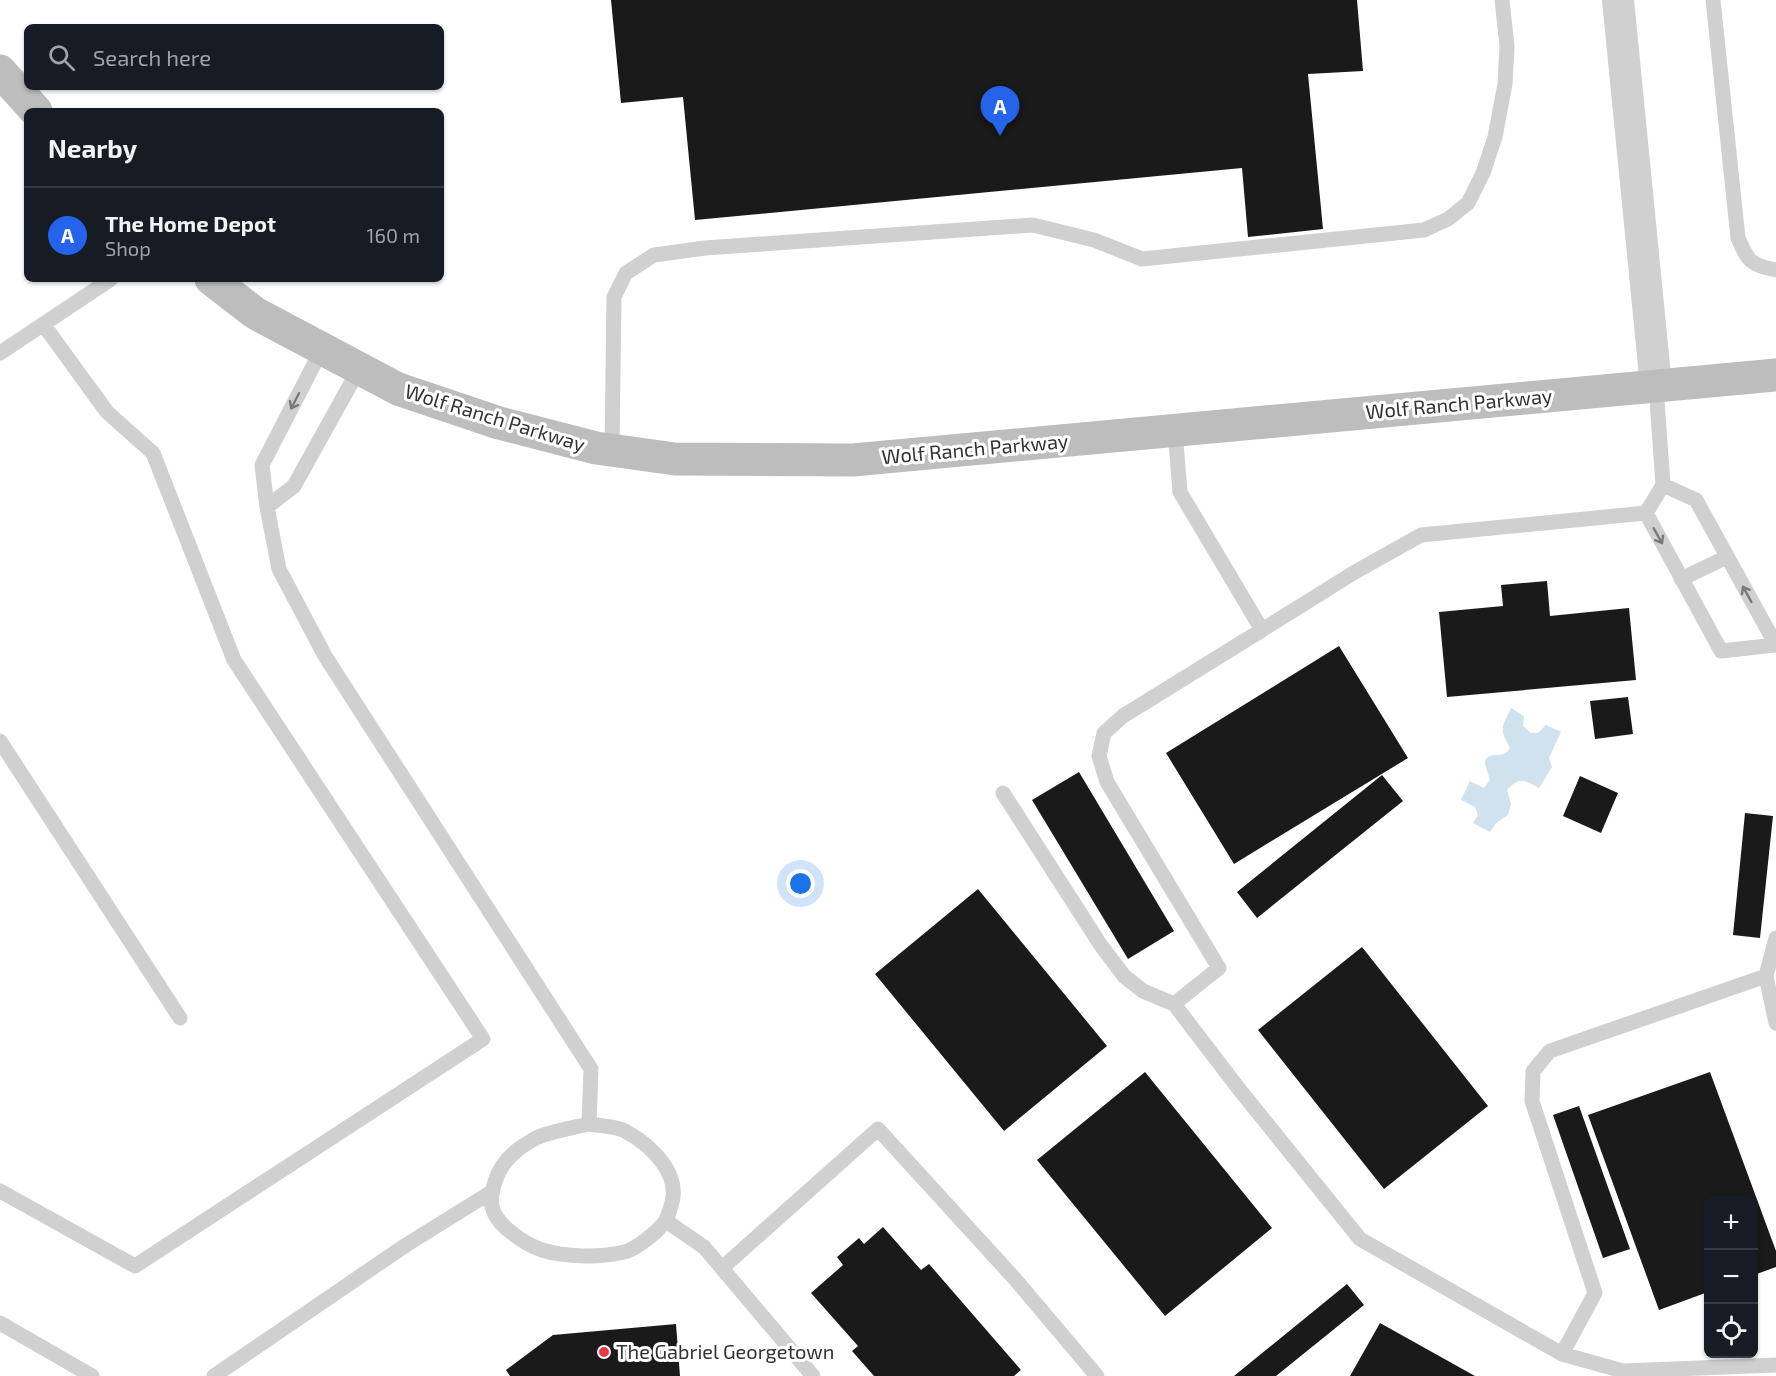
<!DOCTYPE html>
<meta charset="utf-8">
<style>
body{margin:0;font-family:"Exo 2",sans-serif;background:#20242c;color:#f1f3f6}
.controls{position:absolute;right:18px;bottom:18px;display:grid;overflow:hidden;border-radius:9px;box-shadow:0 2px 4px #0004}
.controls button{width:54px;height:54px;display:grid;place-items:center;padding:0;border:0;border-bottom:2px solid #363941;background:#171b24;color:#f1f3f6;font:30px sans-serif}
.you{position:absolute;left:801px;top:884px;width:21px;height:21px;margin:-15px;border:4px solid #fff;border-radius:50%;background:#1a73e8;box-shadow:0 0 0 9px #1a73e833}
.badge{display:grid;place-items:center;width:39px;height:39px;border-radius:50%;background:#2563eb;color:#fff;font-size:20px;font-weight:700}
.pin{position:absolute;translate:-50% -50px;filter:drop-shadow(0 2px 3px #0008)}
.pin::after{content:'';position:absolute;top:32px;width:21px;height:18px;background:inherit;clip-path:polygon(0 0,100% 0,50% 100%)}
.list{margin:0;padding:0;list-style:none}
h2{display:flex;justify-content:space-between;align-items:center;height:78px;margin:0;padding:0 24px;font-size:26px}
h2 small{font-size:20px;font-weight:400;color:#9ea1a6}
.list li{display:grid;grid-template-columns:39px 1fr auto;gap:18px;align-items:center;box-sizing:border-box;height:96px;padding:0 24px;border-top:2px solid #363941}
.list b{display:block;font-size:22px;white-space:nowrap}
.list p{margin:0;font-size:20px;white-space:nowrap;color:#9ea1a6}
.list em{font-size:20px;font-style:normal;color:#9ea1a6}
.icon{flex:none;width:33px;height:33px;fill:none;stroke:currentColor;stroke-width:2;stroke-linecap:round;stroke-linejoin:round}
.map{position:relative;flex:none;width:1776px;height:1376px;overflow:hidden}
.search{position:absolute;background:#171b24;box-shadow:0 2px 4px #0004;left:24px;top:24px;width:420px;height:66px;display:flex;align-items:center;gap:15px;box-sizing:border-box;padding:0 21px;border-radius:9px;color:#9ea1a6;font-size:22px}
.panel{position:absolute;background:#171b24;box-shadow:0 2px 4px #0004;left:24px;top:108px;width:420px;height:174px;border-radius:9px}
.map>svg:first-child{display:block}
.water{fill:#cfe2ee}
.building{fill:#1a1a1a}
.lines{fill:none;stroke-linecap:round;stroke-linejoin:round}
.lane{stroke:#d0d0d0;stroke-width:15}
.street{stroke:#d0d0d0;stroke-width:32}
.secondary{stroke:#bdbdbd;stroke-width:33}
.oneway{stroke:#7a7a7a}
.poi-dot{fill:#e63946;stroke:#fff;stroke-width:2}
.labels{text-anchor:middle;stroke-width:6;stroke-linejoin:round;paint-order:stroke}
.street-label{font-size:20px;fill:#333;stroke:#fff}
.poi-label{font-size:20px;fill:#333;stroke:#fff;text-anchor:start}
</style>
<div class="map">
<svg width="1776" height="1376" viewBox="0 0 1776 1376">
<rect width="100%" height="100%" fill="#fff"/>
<path class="water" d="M1511,708L1524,716L1523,726L1531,733H1538L1546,725L1561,732L1549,758L1552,767L1539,788C1523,780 1520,776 1507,790L1511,804L1508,815L1496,823L1490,832L1473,823L1478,815L1475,807L1461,800L1470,781L1484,788L1490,780C1489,774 1481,761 1488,757C1497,752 1504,759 1510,748C1499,727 1501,730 1511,708Z"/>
<path class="building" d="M611,0H1357L1363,71L1308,74L1323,229L1248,237L1242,168L695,220L683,97L621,103Z
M1547,581L1550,616L1629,608L1636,680L1447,697L1439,612L1503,606L1501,585Z
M1339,646L1408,758L1234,864L1166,753Z
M1628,697L1633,734L1595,739L1590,701Z
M1079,772L1174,931L1128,959L1032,800Z
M1382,775L1403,801L1257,918L1237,892Z
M1580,776L1618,793L1601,833L1563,816Z
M1745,813L1773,816L1760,938L1733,935Z
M978,889L1107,1046L1004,1131L875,974Z
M1362,947L1488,1106L1384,1189L1258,1030Z
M1145,1072L1272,1228L1165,1316L1037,1160Z
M1710,1072L1776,1251V1267L1754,1275V1200H1708V1292L1659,1310L1588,1115Z
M1579,1106L1630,1249L1603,1258L1553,1115Z
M883,1227L921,1270L929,1264L1021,1370L1014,1376H874L852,1351L858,1346L811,1293L843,1265L837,1257L859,1238L864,1244Z
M1347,1284L1364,1305L1276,1376H1234Z
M1380,1323L1475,1376H1350Z
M676,1324L680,1376H510L506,1370L553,1335Z"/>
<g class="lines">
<path class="lane" d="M1713,0L1738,238C1748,261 1750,265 1776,270
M322,349L262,465L267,507L279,569L325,656L591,1069L589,1124
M0,353L111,279
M1656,386L1663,485L1646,513L1721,651L1776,645
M1175,430L1180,492L1262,630L1123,716L1104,733L1099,756L1107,782L1219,968L1174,1004L1239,1089L1360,1239L1562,1354L1623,1371L1776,1365
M612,450L614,297L626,273L654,255L705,248L1033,225L1094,240L1142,259L1424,230L1448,219L1468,203L1483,173L1495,137L1505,84L1507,46L1502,0
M1663,485L1696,500L1776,645
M267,507L294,486L359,369
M1681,579L1727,557
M1262,630L1355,572L1421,535L1646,513
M0,741L180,1018
M1003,793L1100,944L1124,976L1143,991L1174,1004
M1776,938L1766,976L1776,1023
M589,1124C600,1126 616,1126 625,1131C651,1145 682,1174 671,1206C669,1212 668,1218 664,1223C656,1233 636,1249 624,1252C599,1258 565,1257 542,1250C525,1244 495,1225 492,1206C490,1197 493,1187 496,1179C503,1159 518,1148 536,1138C552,1131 572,1128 589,1124Z
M0,1191L135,1266L483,1039L234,660L153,453L107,412L43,324
M666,1221L704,1247L813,1376
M722,1268L878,1129L1015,1279L1097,1376
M0,1323L92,1376
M1562,1354L1595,1293L1532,1101L1533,1071L1550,1051L1766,976
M214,1376L406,1245L493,1191"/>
<path class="street" d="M1618,0L1656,386"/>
<path class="secondary" d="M0,71L36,111
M211,279L255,313L398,389L499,423L596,448L675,459L853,460L1776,375"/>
</g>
<defs><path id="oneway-shaft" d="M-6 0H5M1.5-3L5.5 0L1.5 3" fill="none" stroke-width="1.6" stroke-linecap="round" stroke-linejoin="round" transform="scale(1.5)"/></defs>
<g class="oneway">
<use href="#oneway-shaft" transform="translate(295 401) rotate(117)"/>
<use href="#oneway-shaft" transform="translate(1658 536) rotate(61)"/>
<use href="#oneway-shaft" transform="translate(1747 594) rotate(-119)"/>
</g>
<circle class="poi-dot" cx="604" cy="1352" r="6"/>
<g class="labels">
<g class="street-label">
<text transform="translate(1459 404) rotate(-5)" y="7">Wolf Ranch Parkway</text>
<text transform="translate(495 418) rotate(17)" y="7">Wolf Ranch Parkway</text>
<text transform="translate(975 449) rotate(-5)" y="7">Wolf Ranch Parkway</text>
</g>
<g class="poi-label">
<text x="616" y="1359">The Gabriel Georgetown</text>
</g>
</g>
</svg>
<div class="controls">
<button>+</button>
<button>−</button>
<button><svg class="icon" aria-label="locate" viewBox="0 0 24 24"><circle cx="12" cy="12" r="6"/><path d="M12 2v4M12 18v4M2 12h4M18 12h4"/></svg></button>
</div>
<div class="you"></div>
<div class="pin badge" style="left:1000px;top:136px">A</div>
<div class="search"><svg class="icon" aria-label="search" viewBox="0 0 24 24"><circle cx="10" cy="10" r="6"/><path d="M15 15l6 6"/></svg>Search here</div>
<section class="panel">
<h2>Nearby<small></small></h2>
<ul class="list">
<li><span class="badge">A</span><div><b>The Home Depot</b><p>Shop</p></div><em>160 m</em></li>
</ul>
</section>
</div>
